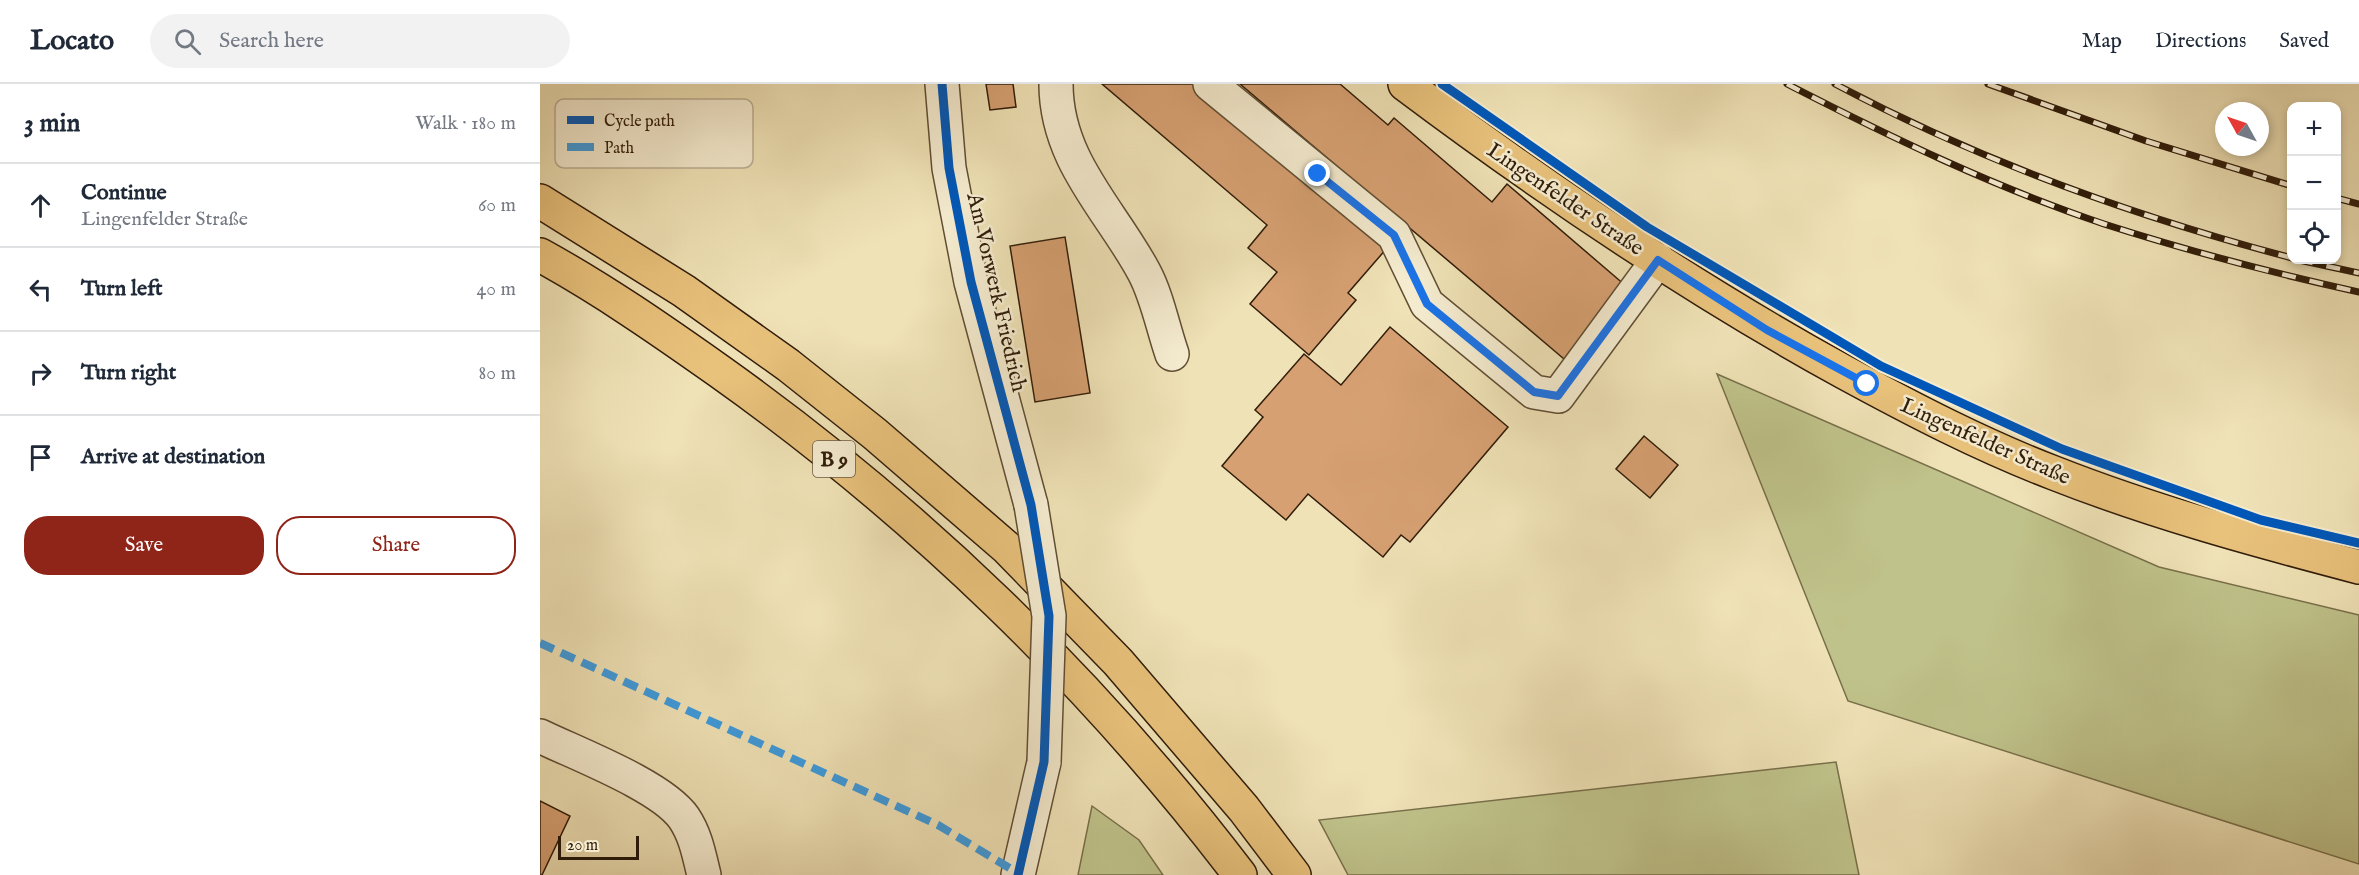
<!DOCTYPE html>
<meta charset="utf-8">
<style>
body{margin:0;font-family:"IM FELL English",serif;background:#f2f2f3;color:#1f2937}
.controls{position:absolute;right:18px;top:18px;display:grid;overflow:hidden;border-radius:12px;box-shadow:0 3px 9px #0003}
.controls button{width:54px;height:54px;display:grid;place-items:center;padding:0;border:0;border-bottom:2px solid #e0e1e3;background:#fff;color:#1f2937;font:30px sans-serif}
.compass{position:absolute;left:1675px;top:18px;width:54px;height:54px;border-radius:50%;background:#fff;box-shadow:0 3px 9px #0003;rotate:310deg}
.scale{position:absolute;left:18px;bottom:15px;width:81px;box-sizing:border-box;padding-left:6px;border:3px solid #301c09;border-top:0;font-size:16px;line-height:21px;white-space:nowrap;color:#301c09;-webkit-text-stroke:4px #f5ecd0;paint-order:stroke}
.stop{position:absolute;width:18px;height:18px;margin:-14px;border:4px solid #1a73e8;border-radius:50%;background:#fff}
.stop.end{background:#1a73e8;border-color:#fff;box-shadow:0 2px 6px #0008}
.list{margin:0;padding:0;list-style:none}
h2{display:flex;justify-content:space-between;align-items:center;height:78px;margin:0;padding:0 24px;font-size:26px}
h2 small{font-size:20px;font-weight:400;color:#747a83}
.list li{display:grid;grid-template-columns:39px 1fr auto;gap:18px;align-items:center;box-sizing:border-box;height:84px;padding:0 24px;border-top:2px solid #e0e1e3}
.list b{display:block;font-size:22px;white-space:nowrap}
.list p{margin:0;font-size:20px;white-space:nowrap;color:#747a83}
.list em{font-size:20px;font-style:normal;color:#747a83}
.actions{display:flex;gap:12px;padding:18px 24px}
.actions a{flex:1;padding:14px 0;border:2px solid #8f2418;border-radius:24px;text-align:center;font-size:21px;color:#8f2418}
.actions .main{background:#8f2418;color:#fff}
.icon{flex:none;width:33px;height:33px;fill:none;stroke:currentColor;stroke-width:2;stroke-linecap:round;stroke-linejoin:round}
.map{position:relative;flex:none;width:1819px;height:791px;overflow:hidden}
header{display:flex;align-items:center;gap:36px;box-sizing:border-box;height:84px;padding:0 30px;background:#fff;border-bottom:2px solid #e0e1e3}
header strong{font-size:28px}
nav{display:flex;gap:33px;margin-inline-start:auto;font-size:21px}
.search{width:420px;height:54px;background:#f2f2f3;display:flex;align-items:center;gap:15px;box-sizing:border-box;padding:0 21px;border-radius:33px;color:#747a83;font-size:22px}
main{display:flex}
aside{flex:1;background:#fff}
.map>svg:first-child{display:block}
.green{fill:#bfc28a;stroke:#786f4a;stroke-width:1.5}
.building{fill:#d6a072;stroke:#301c09;stroke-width:1.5}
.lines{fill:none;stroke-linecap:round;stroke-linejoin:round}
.minor-casing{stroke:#604e34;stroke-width:36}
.major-casing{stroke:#301c09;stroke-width:36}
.highway-casing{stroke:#301c09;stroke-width:36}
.minor{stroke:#f5ecd0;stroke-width:33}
.major{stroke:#e8c17b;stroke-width:33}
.highway{stroke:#e8c17b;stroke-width:33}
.rail-casing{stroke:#301c09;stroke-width:7}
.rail{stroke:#f5ecd0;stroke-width:4.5;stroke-dasharray:14;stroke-linecap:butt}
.minor-bridge-casing{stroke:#604e34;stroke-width:36;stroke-linecap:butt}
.minor-bridge{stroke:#f5ecd0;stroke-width:33}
.quiet{stroke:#3e9bdd;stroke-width:8;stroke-dasharray:15 8;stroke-linecap:butt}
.cycleway-casing{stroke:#f5ecd0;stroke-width:13}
.cycleway{stroke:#0057b8;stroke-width:9}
.route{stroke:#1a73e8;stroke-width:8}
.labels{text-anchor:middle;stroke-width:5;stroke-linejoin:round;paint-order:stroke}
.shield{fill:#f5ecd0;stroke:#6b5a45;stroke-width:1.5}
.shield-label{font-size:21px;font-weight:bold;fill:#301c09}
.street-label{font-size:22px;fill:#301c09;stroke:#f5ecd0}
.key{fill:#f5ecd0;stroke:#baae94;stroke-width:1.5}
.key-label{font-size:16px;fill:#301c09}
</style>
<header>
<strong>Locato</strong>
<div class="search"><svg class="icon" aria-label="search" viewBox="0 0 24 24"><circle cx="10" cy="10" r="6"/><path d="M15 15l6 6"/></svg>Search here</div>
<nav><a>Map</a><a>Directions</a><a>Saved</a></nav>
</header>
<main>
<aside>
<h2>3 min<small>Walk · 180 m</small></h2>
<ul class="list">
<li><svg class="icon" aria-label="ahead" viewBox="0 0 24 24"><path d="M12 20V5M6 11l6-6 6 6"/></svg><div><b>Continue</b><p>Lingenfelder Straße</p></div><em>60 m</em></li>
<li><svg class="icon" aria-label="left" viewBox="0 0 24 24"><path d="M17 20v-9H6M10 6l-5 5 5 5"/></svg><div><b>Turn left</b></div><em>40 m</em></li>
<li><svg class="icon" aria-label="right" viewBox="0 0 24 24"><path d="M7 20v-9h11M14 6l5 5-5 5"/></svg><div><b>Turn right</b></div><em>80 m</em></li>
<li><svg class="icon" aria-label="arrive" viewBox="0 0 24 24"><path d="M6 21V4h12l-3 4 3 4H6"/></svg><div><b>Arrive at destination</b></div></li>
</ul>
<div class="actions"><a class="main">Save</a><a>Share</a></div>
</aside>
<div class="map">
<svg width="1819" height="791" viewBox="0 0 1819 791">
<rect width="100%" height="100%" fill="#efe2b6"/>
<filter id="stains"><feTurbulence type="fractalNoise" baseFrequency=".00333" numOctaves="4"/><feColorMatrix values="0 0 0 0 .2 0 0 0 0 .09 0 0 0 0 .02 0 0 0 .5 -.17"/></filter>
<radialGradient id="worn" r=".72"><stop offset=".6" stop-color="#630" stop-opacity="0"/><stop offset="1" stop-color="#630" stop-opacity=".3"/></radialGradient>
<path class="green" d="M1177,290L1619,483L1819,531V780L1308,617Z
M1296,678L1319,791H808L779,736Z
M552,722L599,756L623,791H538Z"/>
<path class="building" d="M446,0H473L476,23L450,26Z
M562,0H654L847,164L808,209L816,216L769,271L710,220L737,188L708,164L727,141Z
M700,0H800L848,41L854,34L952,118L967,100L1086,202L1024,275Z
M525,153L550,309L495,318L470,162Z
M850,243L968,343L870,458L861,451L843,473L768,410L746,436L682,382L723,333L715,326L764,270L801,301Z
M1104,352L1138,381L1110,414L1076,385Z
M0,717L30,732L2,791H0Z"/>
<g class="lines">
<defs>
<path id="minor" d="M402,0L409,84L431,198L491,421
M516,0C516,77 571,126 604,188C617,212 623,244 632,270
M670,0L854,151L887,220L994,308L1018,312L1118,176
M0,652C37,670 122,702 144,734C156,752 159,771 164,791
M478,791L504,678"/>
<path id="major" d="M865,0C1005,105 1151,204 1304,288C1372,325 1441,361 1514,389C1613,428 1716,456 1819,483"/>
<path id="highway" d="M0,117L144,207L248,281L335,350L467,464L578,578L704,725L754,791
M0,171C62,205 121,246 179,287C376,427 553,598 700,791"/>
</defs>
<use href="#minor" class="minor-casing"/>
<use href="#major" class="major-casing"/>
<use href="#highway" class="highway-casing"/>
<use href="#minor" class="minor"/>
<use href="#major" class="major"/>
<use href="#highway" class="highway"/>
<defs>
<path id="rail" d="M1247,0C1350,53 1454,103 1564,140C1648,167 1733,189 1819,208
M1295,0C1440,77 1593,132 1752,174
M1448,0L1606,57L1752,102
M1796,114L1819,120
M1759,176L1819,189"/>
</defs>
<use href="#rail" class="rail-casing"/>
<use href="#rail" class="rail"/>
<defs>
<path id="minor-bridge" d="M491,421L509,532L504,678"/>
</defs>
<use href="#minor-bridge" class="minor-bridge-casing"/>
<use href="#minor-bridge" class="minor-bridge"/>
<path class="quiet" d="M0,559L398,741L481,791"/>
<defs>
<path id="cycleway" d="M402,0L409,84L431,198L491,421L509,532L504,678L478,791
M902,0L1107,143L1341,282L1522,365L1721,436L1819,459"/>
</defs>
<use href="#cycleway" class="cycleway-casing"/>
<use href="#cycleway" class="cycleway"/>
</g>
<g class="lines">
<path class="route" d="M778,90L854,151L887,220L994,308L1018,312L1118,176L1227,246L1327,300"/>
</g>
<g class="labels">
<rect class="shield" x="273" y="357" width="42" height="36" rx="4.5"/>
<g class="shield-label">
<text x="294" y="382">B 9</text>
</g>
<g class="street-label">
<text transform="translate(1026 114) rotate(34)" y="8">Lingenfelder Straße</text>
<text transform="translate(458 208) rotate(77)" y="8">Am Vorwerk Friedrich</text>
<text transform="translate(1446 356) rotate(24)" y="8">Lingenfelder Straße</text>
</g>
</g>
<rect x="15" y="15" width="198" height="69" rx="9" class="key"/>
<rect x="27" y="32" width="27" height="8" fill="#0057b8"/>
<rect x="27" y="59" width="27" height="8" fill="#3e9bdd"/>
<g class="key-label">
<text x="64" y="42">Cycle path</text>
<text x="64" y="69">Path</text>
</g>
<rect width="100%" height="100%" filter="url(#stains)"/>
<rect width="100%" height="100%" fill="url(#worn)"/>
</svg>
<div class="controls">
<button>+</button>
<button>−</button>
<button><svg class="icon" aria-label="locate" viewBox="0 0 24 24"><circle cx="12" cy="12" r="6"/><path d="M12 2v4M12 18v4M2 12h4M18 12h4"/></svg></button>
</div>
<svg class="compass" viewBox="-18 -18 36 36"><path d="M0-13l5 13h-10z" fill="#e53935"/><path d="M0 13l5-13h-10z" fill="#747a83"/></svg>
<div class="scale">20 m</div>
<div class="stop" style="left:1327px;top:300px"></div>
<div class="stop end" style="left:778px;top:90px"></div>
</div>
</main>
